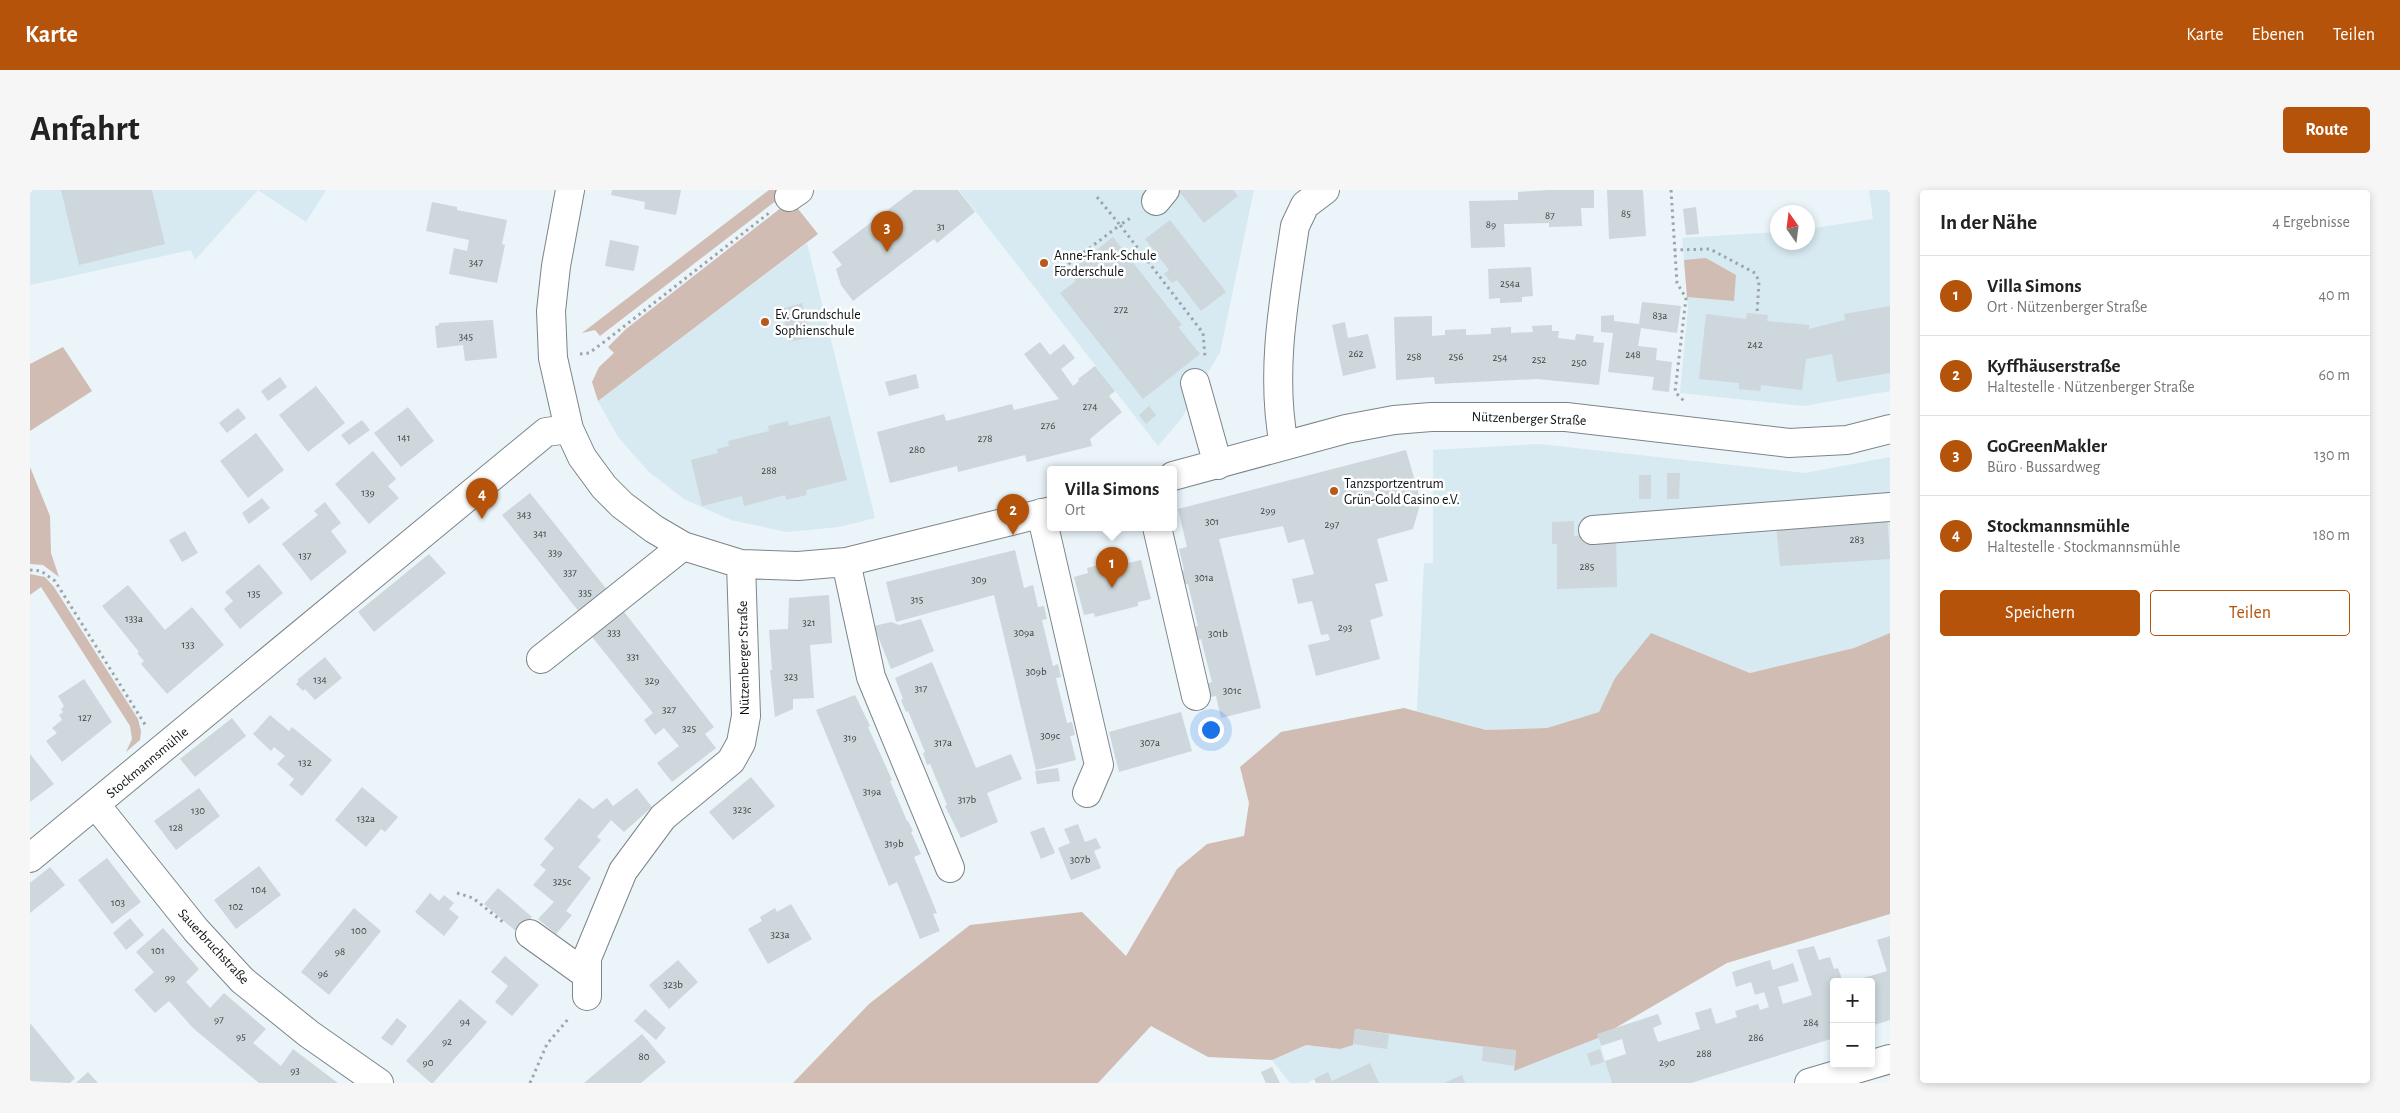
<!DOCTYPE html>
<html lang="de">
<meta charset="utf-8">
<style>
body{margin:0;font-family:"Alegreya Sans",sans-serif;background:#f6f6f6;color:#222}
.controls{position:absolute;right:15px;bottom:15px;display:grid;overflow:hidden;border-radius:5px;box-shadow:0 2px 8px #0003}
.controls button{width:45px;height:45px;display:grid;place-items:center;padding:0;border:0;border-bottom:1px solid #e0e0e0;background:#fff;color:#222;font:25px sans-serif}
.compass{position:absolute;left:1740px;top:15px;width:45px;height:45px;border-radius:50%;background:#fff;box-shadow:0 2px 8px #0003;rotate:346deg}
.you{position:absolute;left:1180px;top:539px;width:18px;height:18px;margin:-12px;border:4px solid #fff;border-radius:50%;background:#1a73e8;box-shadow:0 0 0 8px #1a73e833}
.badge{display:grid;place-items:center;width:32px;height:32px;border-radius:50%;background:#b45309;color:#fff;font-size:16px;font-weight:700}
.pin{position:absolute;translate:-50% -41px;filter:drop-shadow(0 1px 2px #0008)}
.pin::after{content:'';position:absolute;top:26px;width:18px;height:15px;background:inherit;clip-path:polygon(0 0,100% 0,50% 100%)}
.popup{position:absolute;left:1017px;top:276px;width:130px;height:65px;box-sizing:border-box;display:grid;place-content:center;border-radius:5px;background:#fff;filter:drop-shadow(0 1px 4px #0005);font-size:16px;white-space:nowrap;color:#767676}
.popup b{font-size:19px;color:#222}
.popup::after{content:'';position:absolute;left:50%;top:100%;margin-left:-10px;border:10px solid transparent;border-top-color:#fff}
.list{margin:0;padding:0;list-style:none}
h2{display:flex;justify-content:space-between;align-items:center;height:65px;margin:0;padding:0 20px;font-size:21px}
h2 small{font-size:16px;font-weight:400;color:#767676}
.list li{display:grid;grid-template-columns:32px 1fr auto;gap:15px;align-items:center;box-sizing:border-box;height:80px;padding:0 20px;border-top:1px solid #e0e0e0}
.list b{display:block;font-size:19px;white-space:nowrap}
.list p{margin:0;font-size:16px;white-space:nowrap;color:#767676}
.list em{font-size:16px;font-style:normal;color:#767676}
.actions{display:flex;gap:10px;padding:15px 20px}
.actions a{flex:1;padding:11px 0;border:1px solid #b45309;border-radius:5px;text-align:center;font-size:18px;color:#b45309}
.actions .main{background:#b45309;color:#fff}
.map{position:relative;flex:none;width:1860px;height:893px;overflow:hidden;border-radius:5px}
header{display:flex;align-items:center;gap:30px;box-sizing:border-box;height:70px;padding:0 25px;background:#b45309;color:#fff}
header strong{font-size:24px}
nav{display:flex;gap:28px;margin-inline-start:auto;font-size:18px}
.intro{display:flex;align-items:center;justify-content:space-between;box-sizing:border-box;height:120px;padding:0 30px}
h1{margin:0;font-size:35px}
.button{padding:12px 22px;border-radius:5px;background:#b45309;color:#fff;font-size:18px;font-weight:700}
main{display:flex;gap:30px;padding:0 30px}
aside{flex:1;background:#fff;border-radius:5px;box-shadow:0 2px 8px #0003}
.map>svg:first-child{display:block}
.built{fill:#d7e9f1}
.green{fill:#d0bcb3}
.building{fill:#cdd7dc}
.lines{fill:none;stroke-linecap:round;stroke-linejoin:round}
.minor-casing{stroke:#7c8589;stroke-width:30}
.major-casing{stroke:#7c8589;stroke-width:30}
.path{stroke:#9da5a9;stroke-width:3;stroke-dasharray:2.5 4;stroke-linecap:butt}
.minor{stroke:#fff;stroke-width:28}
.major{stroke:#fff;stroke-width:28}
.poi-dot{fill:#b9571d;stroke:#fff;stroke-width:2}
.labels{text-anchor:middle;stroke-width:5;stroke-linejoin:round;paint-order:stroke}
.number-label{font-size:11px;fill:#3c4244}
.poi-label{font-size:14px;fill:#0c1011;stroke:#fff;text-anchor:start}
.street-label{font-size:14px;fill:#0c1011;stroke:#fff}
</style>
<header>
<strong>Karte</strong>
<nav><a>Karte</a><a>Ebenen</a><a>Teilen</a></nav>
</header>
<div class="intro"><h1>Anfahrt</h1><a class="button">Route</a></div>
<main>
<div class="map">
<svg width="1860" height="893" viewBox="0 0 1860 893">
<rect width="100%" height="100%" fill="#eaf4f9"/>
<path class="built" d="M0,0H296L276,32L228,0L165,70L161,60L0,95Z
M929,0H1224L1190,162L1151,229L1128,256Z
M1839,0H1860V201L1774,216L1650,203L1658,117L1652,48L1747,42L1748,52H1778V39L1843,29Z
M777,53L845,328L809,337L757,342L701,330L654,309L618,281L588,247L568,211Z
M1508,254L1775,283L1860,267V443L1824,458L1720,483L1621,443L1585,488L1569,522L1517,538L1456,540L1387,521L1394,373H1403V260Z
M1325,839L1486,861L1485,880L1568,848L1582,893H1303L1298,883L1277,893H1260L1242,870L1276,855L1310,859Z"/>
<path class="green" d="M739,0H760L570,146L565,140L552,143Z
M761,10L788,44L568,211L562,192L569,177L584,163L578,157L596,139Z
M1676,68L1706,85L1704,111L1657,107L1654,70Z
M33,157L62,201L0,241V174Z
M0,277L20,326L21,363L29,387L13,375L0,374Z
M0,384L15,387L24,397L108,529L111,541L110,550L96,562L102,549L100,536L11,397L0,405Z
M1621,443L1720,483L1824,458L1860,443V724L1697,773L1568,848L1484,881L1486,861L1325,839L1323,855L1310,859L1276,855L1242,870L1178,867L1121,836L1068,893H763L839,814L940,735L1052,722L1096,766L1147,679L1177,654L1214,646L1219,613L1210,577L1251,542L1374,518L1456,540L1517,538L1569,522L1585,488Z"/>
<path class="building" d="M31,0H122L135,54L49,75Z
M582,0H651L646,25L614,19L615,12L581,5Z
M884,0H928L945,22L907,53L904,49L823,111L811,95L806,79L812,75L802,62Z
M1148,0H1203L1208,6L1174,33Z
M1519,0H1564V18H1551L1552,36L1519,37V33L1474,34L1475,57L1441,58L1439,11L1488,10V2Z
M1577,0H1613L1616,46L1579,49Z
M402,12L427,17V20L477,30L472,54L475,55L467,93L419,84L424,58L437,61L439,50L396,41Z
M1666,17L1669,44L1656,45L1653,19Z
M1140,30L1196,102L1171,121L1147,90L1142,93L1134,84L1139,80L1115,49Z
M1083,47L1152,135L1148,137L1170,164L1113,209L1030,103L1046,91L1038,82Z
M580,50L609,56L604,81L575,76Z
M1501,77L1503,106L1492,107V112L1470,113V108L1459,109L1458,79Z
M1612,112L1651,116L1647,143L1611,138L1608,156L1627,158L1626,170L1642,172L1639,202L1622,200L1624,187L1578,182L1583,143L1571,142V126L1584,125V131L1609,134Z
M772,113L781,147L759,152L751,119Z
M1860,116V183L1807,192L1802,164L1776,169L1772,200L1731,195L1730,201L1709,199V193L1669,189L1676,124L1716,129L1717,123L1738,125L1737,131L1779,135V139L1815,130L1814,124Z
M1402,126V146L1415,145V140L1436,139V145L1461,144V138L1481,137V143L1503,142L1502,136L1522,135V141H1529L1528,148L1545,150L1546,144L1564,146L1563,152L1574,153L1569,195L1507,189L1405,194L1404,187L1366,190L1364,127Z
M463,130L467,168L435,171L433,155L407,158L405,136L409,135V133Z
M1315,132L1318,148L1338,144L1346,178L1313,186L1302,135Z
M1010,152L1020,165L1034,154L1045,168L1031,179L1043,196L1049,191L1048,189L1065,176L1085,201L1079,206L1092,222L1060,249L1062,256L997,272L995,265L928,282L927,276L860,293L847,242L914,224L916,231L982,214L984,220L1029,209L994,164Z
M886,184L889,198L859,206L855,192Z
M250,187L257,197L238,211L231,201Z
M286,196L315,233L278,262L249,225Z
M1119,216L1126,225L1116,234L1109,225Z
M378,217L404,251L371,277L344,243Z
M208,218L216,228L197,243L189,233Z
M800,226L817,290L776,300L777,305L756,310L755,305L714,316L712,306L672,316L661,270L688,263L687,259L699,256L698,251L739,241L738,236L758,231L759,236Z
M332,230L340,240L319,255L311,245Z
M226,243L254,280L218,308L190,271Z
M1376,260L1389,305V318L1383,339L1347,349L1358,391L1345,394L1353,426L1340,430L1350,469L1286,486L1278,455L1300,450L1298,444L1291,445L1282,411L1268,414L1262,389L1284,384L1274,349L1258,353L1253,336L1189,349L1231,518L1191,528L1186,506L1180,507L1176,494L1182,492L1171,449L1166,451L1163,437L1168,436L1158,394L1152,395L1149,381L1154,380L1149,359L1157,357L1148,319Z
M343,261L366,289L358,296L369,308L339,334L305,294Z
M1637,283H1650L1649,309H1637Z
M1609,285H1621V309H1609Z
M500,303L578,401L550,423L472,325Z
M232,308L240,318L219,334L212,323Z
M295,312L311,333L301,341L317,362L281,391L252,354L288,325L284,321Z
M1857,325L1860,369L1750,376L1746,334Z
M1544,331V346L1586,345L1587,397L1527,399V354H1522V332Z
M155,341L168,363L152,372L139,350Z
M985,360L994,398L1003,395L1008,417L1014,416L1017,429L1012,430L1023,476L1028,474L1031,487L1026,488L1037,533L1042,532L1045,545L1040,546L1046,570L1006,580L964,405L866,432L856,392Z
M399,364L416,383L344,442L328,422Z
M1097,368L1098,373L1111,370L1121,409L1108,412V416L1065,427L1064,423L1054,425L1044,387L1058,383L1057,378Z
M229,374L253,403L210,439L194,419L203,411L195,402Z
M98,395L135,440L162,417L194,455L137,504L111,474L114,471L107,463L109,462L72,416Z
M799,405L802,453L780,455L784,508L763,509V519L745,527L740,480H742L739,440L758,439L759,408Z
M591,418L684,537L675,544L686,558L642,592L627,573L649,556L634,538L625,545L614,530L623,523L559,443Z
M891,429L904,461L861,479L844,436L861,432L869,435Z
M295,467L312,488L285,510L275,499L273,501L266,494L269,491L267,490Z
M902,472L946,578L981,564L992,589L957,603L968,632L931,648L915,616L917,615L900,574L897,575L893,563L895,562L878,521L876,522L871,510L873,509L865,488Z
M54,489L82,532L32,572L16,551L27,543L22,538L32,530L29,525L33,522L31,519L34,516L28,506Z
M825,505L840,536L838,537L862,590L860,591L877,631H878L883,641L881,642L891,664L884,667L907,723L903,724L910,741L890,749L867,692L859,696L786,520Z
M1151,522L1162,561L1089,582L1079,542Z
M240,525L259,541L262,537L302,570L272,606L259,595L264,589L247,574L255,566L244,557L241,561L223,544Z
M202,528L216,546L165,587L150,569Z
M0,564L24,594L0,612Z
M1028,578L1030,591L1007,594L1005,581Z
M721,587L745,616L703,650L679,622Z
M332,597L368,627L355,642L351,639L336,657L305,630Z
M169,598L190,626L146,660L124,631Z
M607,598L622,617L594,642L581,630L567,647L571,650L548,677L561,688L536,721L542,725L526,744L508,729L524,712L503,695L516,680L510,675L524,658L514,649L549,608L563,619L577,608L583,616Z
M1048,634L1055,652L1066,648L1071,658L1064,661L1071,678L1041,690L1028,658L1040,653L1034,639Z
M1014,637L1025,663L1011,669L1000,642Z
M77,668L111,712L82,734L48,690Z
M229,676L251,705L206,739L184,710Z
M20,677L35,695L0,723V693Z
M468,698L502,727L488,743L454,714Z
M400,703L409,711L414,705L424,713L419,719L429,727L414,746L385,722Z
M761,714L782,749L738,774L718,739L732,731L730,727L745,718L747,722Z
M324,718L351,741L299,805L271,782Z
M100,728L114,745L96,760L83,743Z
M133,738L169,779L156,792L180,818L194,803L236,839L223,853L251,876L263,859L308,893H229L163,838L139,811L125,823L104,800L124,782L106,762Z
M1860,746V830L1841,836V792L1823,791L1857,781L1847,750Z
M1784,756L1789,770L1800,767L1804,779L1808,778L1813,792H1804V848L1661,893H1582L1575,871L1596,864L1592,849L1571,856L1567,844L1628,824L1632,834L1623,838L1628,852L1670,839L1665,823L1681,818L1686,834L1707,827L1705,821L1728,814L1730,820L1739,817L1734,802L1725,805L1721,792L1706,797L1702,782L1740,770L1743,780L1763,773L1769,791L1748,797L1753,814L1782,805L1767,760Z
M475,766L509,795L482,826L465,812L478,796L461,782Z
M648,770L668,792L639,819L619,795Z
M430,809L457,832L403,893H401L376,871Z
M615,819L636,838L626,850L604,831Z
M367,828L377,836L362,856L351,848Z
M0,833L45,888L40,893L0,891Z
M1325,839L1359,844L1357,859L1323,854Z
M612,844L636,872L611,893H554Z
M1453,856L1486,860L1485,876L1452,871Z
M1570,859L1574,872L1561,876L1557,864Z
M1340,873L1349,893H1286L1284,889L1298,882L1302,891Z
M1242,877L1250,893H1236L1231,882Z
M58,882L68,893H46Z
M1432,885L1435,893H1414Z"/>
<g class="lines">
<defs>
<path id="minor" d="M540,0L526,76L521,121L523,168L539,239L552,267L574,297L592,315L624,339L653,356L711,374L768,376L816,372L1021,321
M759,7L769,0
M1126,11L1135,0
M1165,193L1188,275
M1254,255C1240,183 1254,109 1265,36L1275,15L1295,0
M1143,286L1316,239L1364,230L1401,227H1536L1759,253L1817,250L1860,239
M1011,323L1069,575L1057,603
M1127,337L1166,506
M1563,340L1860,317
M816,372L841,487L920,678
M511,469L653,356
M66,615L166,740L212,790L279,844L349,893
M0,668L516,242L539,239
M500,744L557,785
M557,806V768L593,681L633,627L701,571L711,553L716,526L711,374"/>
<path id="major" d="M1779,893L1860,869"/>
</defs>
<use href="#minor" class="minor-casing"/>
<use href="#major" class="major-casing"/>
<path class="path" d="M1641,0L1647,93L1656,108L1645,202L1654,211
M1067,7L1090,35L1102,27
M1644,60L1680,59L1725,83L1729,91L1727,124
M1028,82L1090,35L1173,143L1175,167
M550,164L559,163L574,152L739,23
M0,380L11,381L25,391L116,536
M427,703L443,708L474,733
M500,893L517,854L539,828"/>
<use href="#minor" class="minor"/>
<use href="#major" class="major"/>
</g>
<g class="poi-dot">
<circle cx="1014" cy="73" r="5"/>
<circle cx="735" cy="132" r="5"/>
<circle cx="1304" cy="301" r="5"/>
</g>
<g class="labels">
<g class="number-label">
<text x="1596" y="27">85</text>
<text x="1520" y="29">87</text>
<text x="1461" y="38">89</text>
<text x="911" y="40">31</text>
<text x="446" y="76">347</text>
<text x="1480" y="97">254a</text>
<text x="1091" y="123">272</text>
<text x="1630" y="129">83a</text>
<text x="436" y="150">345</text>
<text x="1725" y="158">242</text>
<text x="1326" y="167">262</text>
<text x="1603" y="168">248</text>
<text x="1384" y="170">258</text>
<text x="1426" y="170">256</text>
<text x="1470" y="171">254</text>
<text x="1509" y="173">252</text>
<text x="1549" y="176">250</text>
<text x="1060" y="220">274</text>
<text x="1018" y="239">276</text>
<text x="374" y="251">141</text>
<text x="955" y="252">278</text>
<text x="887" y="263">280</text>
<text x="739" y="284">288</text>
<text x="338" y="306">139</text>
<text x="1238" y="324">299</text>
<text x="494" y="328">343</text>
<text x="1182" y="335">301</text>
<text x="1302" y="338">297</text>
<text x="510" y="347">341</text>
<text x="1827" y="353">283</text>
<text x="525" y="366">339</text>
<text x="275" y="369">137</text>
<text x="1557" y="380">285</text>
<text x="540" y="386">337</text>
<text x="1174" y="391">301a</text>
<text x="949" y="393">309</text>
<text x="555" y="406">335</text>
<text x="224" y="407">135</text>
<text x="887" y="413">315</text>
<text x="104" y="432">133a</text>
<text x="779" y="436">321</text>
<text x="1315" y="441">293</text>
<text x="584" y="446">333</text>
<text x="994" y="446">309a</text>
<text x="1188" y="447">301b</text>
<text x="158" y="458">133</text>
<text x="603" y="470">331</text>
<text x="1006" y="485">309b</text>
<text x="761" y="490">323</text>
<text x="290" y="493">134</text>
<text x="622" y="494">329</text>
<text x="891" y="502">317</text>
<text x="1202" y="504">301c</text>
<text x="639" y="523">327</text>
<text x="55" y="531">127</text>
<text x="659" y="542">325</text>
<text x="1020" y="549">309c</text>
<text x="820" y="551">319</text>
<text x="913" y="556">317a</text>
<text x="1120" y="556">307a</text>
<text x="275" y="576">132</text>
<text x="842" y="605">319a</text>
<text x="937" y="613">317b</text>
<text x="712" y="623">323c</text>
<text x="168" y="624">130</text>
<text x="336" y="632">132a</text>
<text x="146" y="641">128</text>
<text x="864" y="657">319b</text>
<text x="1050" y="673">307b</text>
<text x="532" y="695">325c</text>
<text x="229" y="703">104</text>
<text x="88" y="716">103</text>
<text x="206" y="720">102</text>
<text x="329" y="744">100</text>
<text x="750" y="748">323a</text>
<text x="128" y="764">101</text>
<text x="310" y="765">98</text>
<text x="293" y="787">96</text>
<text x="140" y="791">99</text>
<text x="643" y="798">323b</text>
<text x="189" y="833">97</text>
<text x="435" y="835">94</text>
<text x="1781" y="836">284</text>
<text x="211" y="850">95</text>
<text x="1726" y="851">286</text>
<text x="417" y="855">92</text>
<text x="1674" y="867">288</text>
<text x="614" y="870">80</text>
<text x="398" y="876">90</text>
<text x="1637" y="876">290</text>
<text x="265" y="884">93</text>
</g>
<g class="poi-label">
<text x="1024" y="70">Anne-Frank-Schule<tspan x="1024" dy="16">Förderschule</tspan></text>
<text x="745" y="129">Ev. Grundschule<tspan x="745" dy="16">Sophienschule</tspan></text>
<text x="1314" y="298">Tanzsportzentrum<tspan x="1314" dy="16">Grün-Gold Casino e.V.</tspan></text>
</g>
<g class="street-label">
<text transform="translate(1499 228) rotate(2)" y="5">Nützenberger Straße</text>
<text transform="translate(713 468) rotate(-91)" y="5">Nützenberger Straße</text>
<text transform="translate(117 572) rotate(-40)" y="5">Stockmannsmühle</text>
<text transform="translate(184 756) rotate(47)" y="5">Sauerbruchstraße</text>
</g>
</g>
</svg>
<div class="controls">
<button>+</button>
<button>−</button>
</div>
<svg class="compass" viewBox="-18 -18 36 36"><path d="M0-13l5 13h-10z" fill="#e53935"/><path d="M0 13l5-13h-10z" fill="#767676"/></svg>
<div class="you"></div>
<div class="pin badge" style="left:1082px;top:398px">1</div>
<div class="popup"><b>Villa Simons</b>Ort</div>
<div class="pin badge" style="left:983px;top:345px">2</div>
<div class="pin badge" style="left:857px;top:62px">3</div>
<div class="pin badge" style="left:452px;top:329px">4</div>
</div>
<aside>
<h2>In der Nähe<small>4 Ergebnisse</small></h2>
<ul class="list">
<li><span class="badge">1</span><div><b>Villa Simons</b><p>Ort · Nützenberger Straße</p></div><em>40 m</em></li>
<li><span class="badge">2</span><div><b>Kyffhäuserstraße</b><p>Haltestelle · Nützenberger Straße</p></div><em>60 m</em></li>
<li><span class="badge">3</span><div><b>GoGreenMakler</b><p>Büro · Bussardweg</p></div><em>130 m</em></li>
<li><span class="badge">4</span><div><b>Stockmannsmühle</b><p>Haltestelle · Stockmannsmühle</p></div><em>180 m</em></li>
</ul>
<div class="actions"><a class="main">Speichern</a><a>Teilen</a></div>
</aside>
</main>
